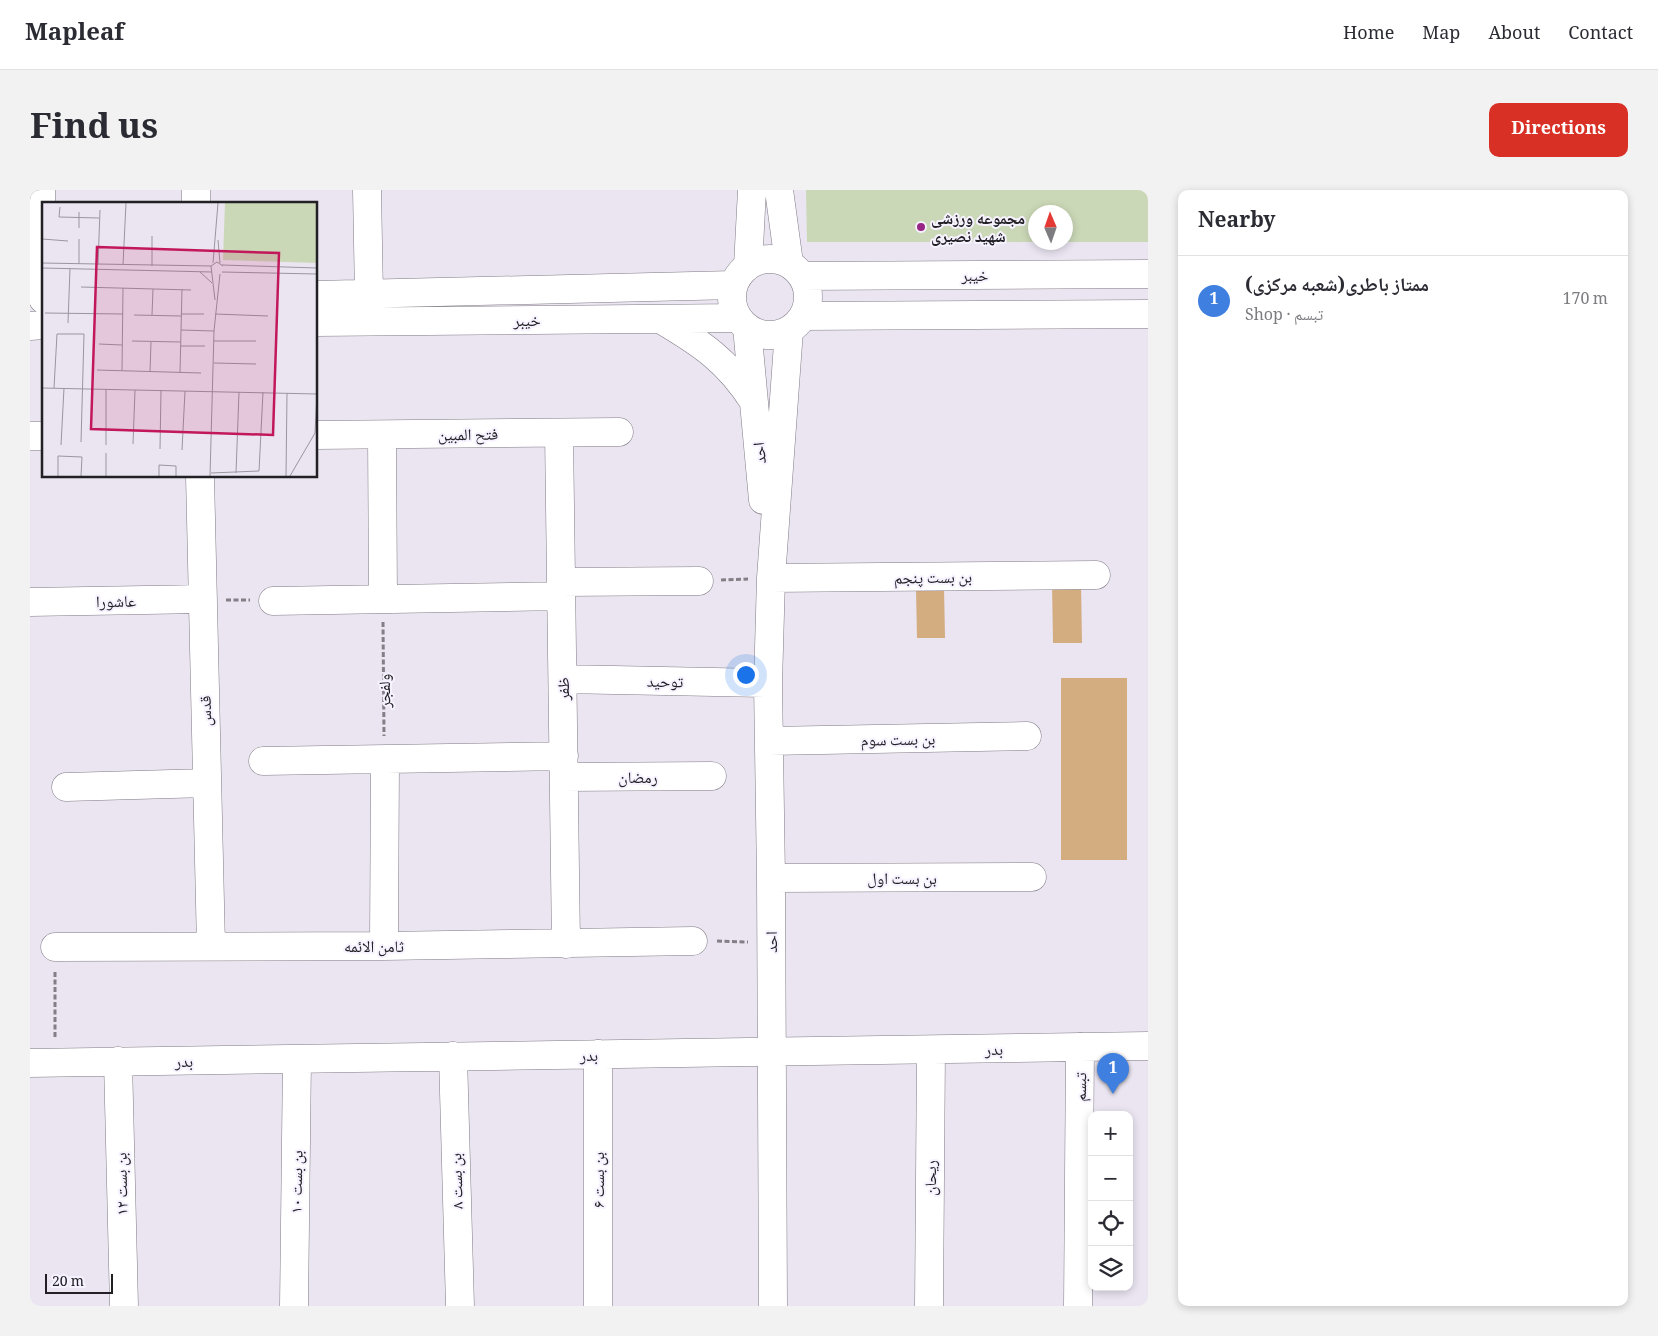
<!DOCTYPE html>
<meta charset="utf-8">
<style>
body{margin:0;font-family:Georgia,"Noto Naskh Arabic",serif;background:#f2f2f3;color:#2b2b33}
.controls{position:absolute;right:15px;bottom:15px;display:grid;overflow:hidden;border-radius:10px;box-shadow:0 2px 8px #0003}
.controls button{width:45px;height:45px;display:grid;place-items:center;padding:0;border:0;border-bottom:1px solid #e1e1e2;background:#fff;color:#2b2b33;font:25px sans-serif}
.compass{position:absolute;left:998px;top:15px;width:45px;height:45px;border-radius:50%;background:#fff;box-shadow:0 2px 8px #0003;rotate:358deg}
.scale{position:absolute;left:15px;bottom:12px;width:68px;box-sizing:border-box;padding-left:5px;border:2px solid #222024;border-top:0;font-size:14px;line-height:18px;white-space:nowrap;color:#222024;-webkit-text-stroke:4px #f7f2ff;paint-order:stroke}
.you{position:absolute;left:715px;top:484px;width:18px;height:18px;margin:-12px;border:4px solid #fff;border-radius:50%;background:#1a73e8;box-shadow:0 0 0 8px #1a73e833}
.badge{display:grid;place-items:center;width:32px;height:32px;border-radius:50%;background:#d93025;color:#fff;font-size:16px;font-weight:700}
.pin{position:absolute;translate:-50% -41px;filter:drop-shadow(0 1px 2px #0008)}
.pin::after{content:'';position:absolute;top:26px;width:18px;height:15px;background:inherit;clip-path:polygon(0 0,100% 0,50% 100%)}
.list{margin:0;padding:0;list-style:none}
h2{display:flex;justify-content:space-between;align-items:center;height:65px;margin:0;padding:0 20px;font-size:21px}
h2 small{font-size:16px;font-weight:400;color:#7c7c81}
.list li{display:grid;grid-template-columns:32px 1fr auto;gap:15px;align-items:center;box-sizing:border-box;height:90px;padding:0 20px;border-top:1px solid #e1e1e2}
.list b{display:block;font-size:19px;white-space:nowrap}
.list p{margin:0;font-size:16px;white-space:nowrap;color:#7c7c81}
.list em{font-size:16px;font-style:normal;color:#7c7c81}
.icon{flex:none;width:28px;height:28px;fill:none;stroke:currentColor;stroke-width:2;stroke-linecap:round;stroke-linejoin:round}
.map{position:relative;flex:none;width:1118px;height:1116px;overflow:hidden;border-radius:10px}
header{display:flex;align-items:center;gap:30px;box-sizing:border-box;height:70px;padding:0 25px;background:#fff;border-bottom:1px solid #e1e1e2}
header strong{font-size:24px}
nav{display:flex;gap:28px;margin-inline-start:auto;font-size:18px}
.intro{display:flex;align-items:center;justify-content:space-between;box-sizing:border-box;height:120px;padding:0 30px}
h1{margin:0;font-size:35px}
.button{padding:12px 22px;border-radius:10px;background:#d93025;color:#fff;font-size:18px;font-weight:700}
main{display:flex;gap:30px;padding:0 30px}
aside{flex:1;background:#fff;border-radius:10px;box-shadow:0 2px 8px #0003}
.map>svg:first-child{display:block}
.pitch{fill:#cbd8b7}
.building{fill:#d3ac80}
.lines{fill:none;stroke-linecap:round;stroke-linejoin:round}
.minor-casing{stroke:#807b86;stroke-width:29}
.path{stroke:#837f87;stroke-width:3;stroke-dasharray:5 2.5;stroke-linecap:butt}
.minor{stroke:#fff;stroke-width:28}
.poi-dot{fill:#972685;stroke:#f7f2ff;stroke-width:2}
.labels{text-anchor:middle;stroke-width:4;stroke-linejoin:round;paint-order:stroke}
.poi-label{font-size:16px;font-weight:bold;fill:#222024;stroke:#f7f2ff;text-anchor:start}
.street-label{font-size:16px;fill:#222024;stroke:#f7f2ff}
.inset-road{fill:none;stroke:#9a969f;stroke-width:1}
.view{fill:#c2185b;fill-opacity:0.15;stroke:#c2185b;stroke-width:2.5}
.inset-edge{fill:none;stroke:#222024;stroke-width:2.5}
</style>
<header>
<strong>Mapleaf</strong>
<nav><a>Home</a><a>Map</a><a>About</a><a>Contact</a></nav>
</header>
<div class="intro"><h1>Find us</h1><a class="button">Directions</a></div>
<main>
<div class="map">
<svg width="1118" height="1116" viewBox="0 0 1118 1116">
<rect width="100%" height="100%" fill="#eae5f1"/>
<path class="pitch" d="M776,0H1118V52H1036V22H1006L1005,52H777Z"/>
<path class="building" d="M1051,392L1052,453H1023L1022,393Z
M914,397L915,448H887L886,398Z
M1031,488H1097V670H1031Z"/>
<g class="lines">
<defs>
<path id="minor" d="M11,0L13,109
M166,0V14
M337,0L339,105
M749,0L759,73
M702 107a38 38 0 1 1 76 0a38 38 0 1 1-76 0Z
M718,76L722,0
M773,86L1118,84
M286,105L704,95
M773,126L1118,124
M630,129C671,153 698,171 724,212
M286,132L708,128
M0,136L14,135
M717,137L733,310
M529,243L536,754
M286,245L589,242
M352,245L353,409
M0,246H14
M170,286L181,756
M741,388L1066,385
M531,392L669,391
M243,411L531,406
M0,412L173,409
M533,489L738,493
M740,551L997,546
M233,571L534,566
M534,587L682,586
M36,597L177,593
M741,688L1002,687
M354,756L355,570
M25,757L354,756L663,751
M423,866L430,1116
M88,871L94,1116
M0,873L1118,856
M264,1116L267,869
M568,1116V864
M743,1116L741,688L738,493L741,388L759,140
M899,1116L901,860
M1048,1116L1050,857"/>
</defs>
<use href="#minor" class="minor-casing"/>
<path class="path" d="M691,390L718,389
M196,410H220
M353,432L354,546
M687,751L718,752
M25,782V848"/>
<use href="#minor" class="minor"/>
</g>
<circle class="poi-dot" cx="891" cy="37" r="5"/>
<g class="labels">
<g class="poi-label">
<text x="901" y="34">مجموعه ورزشی<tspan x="901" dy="18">شهید نصیری</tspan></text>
</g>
<g class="street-label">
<text x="945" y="91">خیبر</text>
<text transform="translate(497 130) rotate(-1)" y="6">خیبر</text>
<text transform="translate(438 244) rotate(-1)" y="6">فتح المبین</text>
<text transform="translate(729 263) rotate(-95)" y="6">احد</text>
<text transform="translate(903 387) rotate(-1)" y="6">بن بست پنجم</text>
<text transform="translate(86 411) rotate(-1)" y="6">عاشورا</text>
<text transform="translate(635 491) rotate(1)" y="6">توحید</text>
<text transform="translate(533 499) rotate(-91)" y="6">ظفر</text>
<text transform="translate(354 501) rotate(-91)" y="6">ولفجر</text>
<text transform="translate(175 521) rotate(-91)" y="6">قدس</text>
<text transform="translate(868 549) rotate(-1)" y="6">بن بست سوم</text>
<text x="608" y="593">رمضان</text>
<text x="872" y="694">بن بست اول</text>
<text transform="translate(741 752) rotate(-90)" y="6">احد</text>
<text x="344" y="762">ثامن الائمه</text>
<text transform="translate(964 859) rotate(-1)" y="6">بدر</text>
<text transform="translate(559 865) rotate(-1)" y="6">بدر</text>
<text transform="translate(154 871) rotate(-1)" y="6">بدر</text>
<text transform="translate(1050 897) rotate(-89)" y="6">تبسم</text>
<text transform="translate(900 988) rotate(-90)" y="6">ریحان</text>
<text transform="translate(568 990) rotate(-90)" y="6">بن بست ۶</text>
<text transform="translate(426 991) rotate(-92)" y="6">بن بست ۸</text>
<text transform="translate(266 992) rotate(-89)" y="6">بن بست ۱۰</text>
<text transform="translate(91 994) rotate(-91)" y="6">بن بست ۱۲</text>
</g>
</g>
<g transform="translate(12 12)">
<rect width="275" height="275" fill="#eae5f1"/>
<path d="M183,1H275V61L181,58Z" fill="#cbd8b7"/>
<path class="inset-road" d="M18,5L17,15L57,16M37,26V10M0,37L26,39M176,38L178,61M0,61L169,64M171,61L176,1M37,62V37M56,63L58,8M81,63L84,1M180,63L275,66M110,64V34M0,66L170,70M158,70L170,81M180,70L275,72M39,85L149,88M173,98L169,64L175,60L181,64M3,111L81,112M139,112H162M173,112L226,114M92,113L139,114M110,113L111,87M26,121L28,66M139,128L172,129M90,139L139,140M172,139H214M57,142L80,143M139,144H163M172,161L214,162M55,168L159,171M80,169L81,86M108,170L109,140M138,171L140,87M0,186L275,192M12,186L15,132H42L39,240M91,242L93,188M19,243L22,186M64,243V187M118,247L119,188M140,248L143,189M169,271L217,269L221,190M194,271L197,190M16,274V254L40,255L39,274M64,274V251M117,274V263L134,264V274M168,274L172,129L178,72M244,274L245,191M248,274L273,231L275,192"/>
<path class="view" d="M55,45L237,51L231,233L49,227Z"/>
<rect width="275" height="275" class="inset-edge"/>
</g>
</svg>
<div class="controls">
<button>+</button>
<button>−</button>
<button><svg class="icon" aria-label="locate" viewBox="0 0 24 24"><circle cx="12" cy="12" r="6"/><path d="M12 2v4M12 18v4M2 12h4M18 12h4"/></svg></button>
<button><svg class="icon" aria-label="layers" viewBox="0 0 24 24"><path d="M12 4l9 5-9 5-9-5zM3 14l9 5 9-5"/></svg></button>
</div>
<svg class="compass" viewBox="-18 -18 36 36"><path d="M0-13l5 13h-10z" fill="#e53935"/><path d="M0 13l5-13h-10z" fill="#7c7c81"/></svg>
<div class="scale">20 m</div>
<div class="you"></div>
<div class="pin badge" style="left:1083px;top:904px;background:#3f7fe0">1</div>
</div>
<aside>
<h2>Nearby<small></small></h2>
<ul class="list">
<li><span class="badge" style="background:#3f7fe0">1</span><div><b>ممتاز باطری(شعبه مرکزی)</b><p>Shop · تبسم</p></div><em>170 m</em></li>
</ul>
</aside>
</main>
